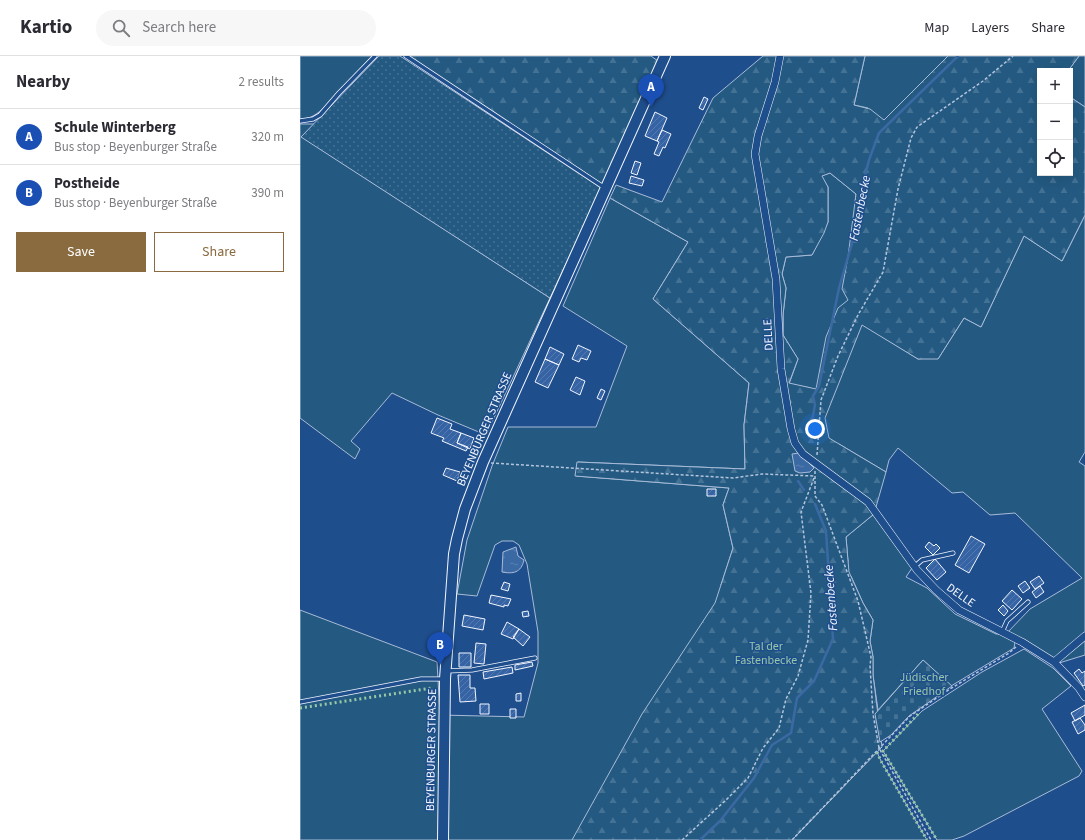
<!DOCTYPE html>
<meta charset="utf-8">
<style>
body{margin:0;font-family:"Source Sans 3",sans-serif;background:#f7f7f7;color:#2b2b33}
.controls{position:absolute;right:12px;top:12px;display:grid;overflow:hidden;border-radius:0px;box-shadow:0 4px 16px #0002}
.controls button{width:36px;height:36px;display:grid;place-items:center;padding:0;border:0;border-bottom:1px solid #e1e1e2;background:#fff;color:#2b2b33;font:20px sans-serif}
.you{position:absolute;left:515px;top:373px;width:14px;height:14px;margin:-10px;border:3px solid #fff;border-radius:50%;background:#1a73e8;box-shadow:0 0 0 6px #1a73e833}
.badge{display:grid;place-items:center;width:26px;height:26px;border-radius:50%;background:#8a6a3f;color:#fff;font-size:13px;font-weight:700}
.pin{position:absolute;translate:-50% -33px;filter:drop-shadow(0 1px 2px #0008)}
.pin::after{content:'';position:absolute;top:21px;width:14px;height:12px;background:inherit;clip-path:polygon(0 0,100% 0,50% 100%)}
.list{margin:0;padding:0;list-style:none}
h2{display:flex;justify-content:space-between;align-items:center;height:52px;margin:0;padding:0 16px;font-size:17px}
h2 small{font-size:13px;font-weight:400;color:#7c7c81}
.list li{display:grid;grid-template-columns:26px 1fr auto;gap:12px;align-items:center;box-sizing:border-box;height:56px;padding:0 16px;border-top:1px solid #e1e1e2}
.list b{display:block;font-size:15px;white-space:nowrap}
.list p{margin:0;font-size:13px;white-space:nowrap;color:#7c7c81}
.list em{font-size:13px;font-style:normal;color:#7c7c81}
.actions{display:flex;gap:8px;padding:12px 16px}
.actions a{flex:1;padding:9px 0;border:1px solid #8a6a3f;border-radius:0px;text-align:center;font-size:14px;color:#8a6a3f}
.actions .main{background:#8a6a3f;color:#fff}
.icon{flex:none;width:22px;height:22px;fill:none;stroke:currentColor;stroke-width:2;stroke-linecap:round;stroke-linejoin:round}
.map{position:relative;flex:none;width:785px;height:784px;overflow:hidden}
header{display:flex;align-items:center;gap:24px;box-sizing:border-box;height:56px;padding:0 20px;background:#fff;border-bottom:1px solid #e1e1e2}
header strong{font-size:19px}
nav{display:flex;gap:22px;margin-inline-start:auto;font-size:14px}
.search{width:280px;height:36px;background:#f7f7f7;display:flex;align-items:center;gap:10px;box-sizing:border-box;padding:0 14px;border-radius:22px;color:#7c7c81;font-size:15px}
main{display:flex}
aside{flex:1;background:#fff}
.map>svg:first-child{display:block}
.green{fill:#245a82;stroke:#a8bbd7}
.forest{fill:url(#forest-firs);stroke:#a8bbd7;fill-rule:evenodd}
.cemetery{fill:url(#cemetery-stones);stroke:#a8bbd7}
.garden{fill:url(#garden-dots);stroke:#a8bbd7}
.water{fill:url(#water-ripples);stroke:#a8bbd7}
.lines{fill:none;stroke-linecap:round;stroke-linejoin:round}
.stream{stroke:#3b69a3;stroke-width:2.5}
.building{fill:url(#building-hatch);stroke:#f2f6ff}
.service-casing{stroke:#f2f6ff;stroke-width:5}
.minor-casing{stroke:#f2f6ff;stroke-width:8}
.secondary-casing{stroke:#f2f6ff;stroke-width:12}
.path{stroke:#b3c4dc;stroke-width:1.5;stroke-dasharray:3 2;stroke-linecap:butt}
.service{stroke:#1f4e8c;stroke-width:3.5}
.minor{stroke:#1f4e8c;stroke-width:7}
.secondary{stroke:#1f4e8c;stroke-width:10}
.hedge{stroke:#97c8a6;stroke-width:3;stroke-dasharray:2 3;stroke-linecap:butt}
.labels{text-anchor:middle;stroke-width:3;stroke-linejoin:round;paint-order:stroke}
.street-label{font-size:12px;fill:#f2f6ff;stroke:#1f4e8c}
.park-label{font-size:12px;fill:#97c8a6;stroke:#1f4e8c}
.water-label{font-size:13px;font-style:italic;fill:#f2f6ff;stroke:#1f4e8c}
</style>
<header>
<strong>Kartio</strong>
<div class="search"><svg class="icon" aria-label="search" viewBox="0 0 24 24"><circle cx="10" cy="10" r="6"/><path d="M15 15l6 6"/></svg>Search here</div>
<nav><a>Map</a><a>Layers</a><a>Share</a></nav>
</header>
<main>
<aside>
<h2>Nearby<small>2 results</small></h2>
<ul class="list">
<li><span class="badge" style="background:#1a4fb4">A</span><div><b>Schule Winterberg</b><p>Bus stop · Beyenburger Straße</p></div><em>320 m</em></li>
<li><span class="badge" style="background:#1a4fb4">B</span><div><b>Postheide</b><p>Bus stop · Beyenburger Straße</p></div><em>390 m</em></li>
</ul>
<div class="actions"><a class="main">Save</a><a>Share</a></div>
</aside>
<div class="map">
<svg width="785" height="784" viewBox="0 0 785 784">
<defs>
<pattern id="forest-firs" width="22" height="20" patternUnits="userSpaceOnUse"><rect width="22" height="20" fill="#245a82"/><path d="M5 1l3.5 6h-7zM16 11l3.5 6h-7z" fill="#447295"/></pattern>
<pattern id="cemetery-stones" width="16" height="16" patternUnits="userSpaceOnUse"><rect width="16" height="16" fill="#245a82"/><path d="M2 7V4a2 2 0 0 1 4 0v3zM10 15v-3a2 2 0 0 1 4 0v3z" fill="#447295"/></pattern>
<pattern id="garden-dots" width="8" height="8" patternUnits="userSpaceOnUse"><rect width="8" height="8" fill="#245a82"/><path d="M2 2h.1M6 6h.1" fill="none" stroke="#447295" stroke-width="1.8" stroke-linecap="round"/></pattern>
<pattern id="water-ripples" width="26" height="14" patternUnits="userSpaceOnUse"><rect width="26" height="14" fill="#3b69a3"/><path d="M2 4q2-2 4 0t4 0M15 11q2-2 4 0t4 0" fill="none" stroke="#587fb1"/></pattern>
<pattern id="building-hatch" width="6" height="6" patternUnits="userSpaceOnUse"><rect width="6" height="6" fill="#3563a3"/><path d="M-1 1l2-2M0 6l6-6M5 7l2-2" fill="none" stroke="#537ab1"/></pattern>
</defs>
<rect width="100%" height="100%" fill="#1f4e8c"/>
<path class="green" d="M0,0H72L25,51C18,57 10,64 0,63Z
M565,0H719L581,280L618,303L635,301L638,303L664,262L681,271L724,180L762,205L785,159V396L779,406L785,410V599L759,607L706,578L730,553L782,522L715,457L690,459L663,436L652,437L598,392L589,404L586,416L539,388L530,412L548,506L546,481L574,458L612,512L606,521L627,532L655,558L696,578H700L715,586L714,592L651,630L623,604L578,654L573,619V601L570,585L573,564L563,547L551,520L273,784H0V554L137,606L140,659L224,661L238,607V576L227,508L219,489L213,485H202L195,489L177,540L157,538L167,484L192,410L208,371H296L327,290L263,250L310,142L388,186L353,243L449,327L444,369L445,413L278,406L276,420L429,432L423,449L433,492L421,529L511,332L489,328L498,303L483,279V259L486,232L482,218L486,201L512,199L528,166V131L521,120L530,117L556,138L555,147L568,52L554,49Z
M779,0H785V51L770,41V15H768Z
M0,68H14L2,81L250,242L186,379L138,359L92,337L51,385L60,393L55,403L0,362Z
M724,593L753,612L771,630L742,653L782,715L779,720L664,780L652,784H637L583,695L622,655L682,616Z
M577,696L581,705L627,784H492Z"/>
<path class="forest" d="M108,0H351L358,5L304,129Z
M463,0H565L554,49L570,53L584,64L648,0H779L768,15H740V117H770V41L785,51V159L762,205L724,180L681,271L664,262L638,303H618L562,269L525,362L529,382L586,416L574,458L546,481L549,516L563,547L573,564L570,585L573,601V619L582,691L492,784H272L342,658L415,547L433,492L423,449L429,432L275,420L277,406L445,413L444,369L449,327L353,243L388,186L310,142L316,129L362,146L413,42ZM530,117L556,138L548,201L542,233L548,244L538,252L526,281L516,333L489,327L498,303L483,279V259L486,232L482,218L486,201L512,199L524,177L528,166V131L522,120Z"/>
<path class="cemetery" d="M623,604L652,630L609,660L591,679L580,686L575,658Z"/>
<path class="garden" d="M79,0H100L301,132L250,242L1,81Z"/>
<path class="water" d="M499,397L514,412L510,416L500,417L495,415L492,398Z
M216,491L218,500L224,504C221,517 213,518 202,516L203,496Z"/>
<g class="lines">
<path class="stream" d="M509,381L515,349L513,340L519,330L539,232L557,170L560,139L569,104L579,77L658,0
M498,425L504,434
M400,784L420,765L454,722L472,689L491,677L497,642L514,625L533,583L526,475L515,448"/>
</g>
<path class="building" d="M404,41L408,43L403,54L399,52Z
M355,56L367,62L357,85L345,80Z
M362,74L371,78L365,92L363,91L359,100L354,98L359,86L357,85Z
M335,105L341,107L337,119L331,117Z
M331,120L344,124L342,130L329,127Z
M278,289L291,295L287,304L281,302L279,306L272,303Z
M250,291L264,298L259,309L245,303Z
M245,303L259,309L248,332L235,326Z
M276,321L285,325L280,339L270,334Z
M301,333L305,335L301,344L297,342Z
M137,362L152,368L150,373L161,377L157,387L168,391L166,395L142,385L144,382L131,377Z
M161,377L174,382L170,393L157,387Z
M146,412L160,416L157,425L143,419Z
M407,433H416V440H407Z
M671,480L685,488L669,517L655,509Z
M629,486L634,490L636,488L640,492L633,499L625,491Z
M635,503L646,516L637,524L626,512Z
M739,520L744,527L735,533L730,526Z
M725,525L730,532L723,537L718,530Z
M204,526L210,528L208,535L201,533Z
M740,530L744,536L736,542L732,536Z
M712,534L722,543L712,554L702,545Z
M191,539L211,543L208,550L204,549V551L189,547Z
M703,549L708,555L704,560L698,554Z
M228,555L229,560L223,561L222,556Z
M164,559L185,563L183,574L162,570Z
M207,566L219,573L213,583L201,578Z
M219,573L230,581L223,590L213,581Z
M176,587L186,588L184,608L174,607Z
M159,597H171V611H159Z
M232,606L233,610L215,614V609Z
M212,611L213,617L184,623L183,616Z
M779,613L782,617L785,615V629L783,630L774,617Z
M158,619H170V632H175L176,645L160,646Z
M221,637V645H216V638Z
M180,648H189V658H180Z
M785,649V659L775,665L771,657Z
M210,653H216V662H210Z
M780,662L785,669V674L778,678L772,666Z"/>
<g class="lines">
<defs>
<path id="service" d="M106,0L305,132
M0,65L13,63L20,59L39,37L75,0
M614,511L622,504L653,497
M702,576L707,565L728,546
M146,615L172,614L235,602
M0,646L121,623H144"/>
<path id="minor" d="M480,0L475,26L458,80L455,98L476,223L481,313L491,373L495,387L503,398L568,446L617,514L636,534L659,554L722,586L754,606L779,632L785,641
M754,606L785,580"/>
<path id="secondary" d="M143,784L145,623L154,498L157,483L165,453L183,406L365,0"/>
</defs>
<use href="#service" class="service-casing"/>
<use href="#minor" class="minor-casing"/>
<use href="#secondary" class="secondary-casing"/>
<path class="path" d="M517,399L521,344L538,300L558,259L583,216L598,133L611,82L617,71L683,25L713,0
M191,407L433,422L462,418L515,420
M515,415V440L522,449L558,545L571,601L570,610L573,658L579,692L631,784
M382,784L426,744L448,722L463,692L479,672L486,643L498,620L508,584L511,537L501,456L514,422
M492,784L610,660L650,633L709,597L716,591"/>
<use href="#service" class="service"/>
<use href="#minor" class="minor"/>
<use href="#secondary" class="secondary"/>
<path class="hedge" d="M0,652L132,632
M618,658L583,695L637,784
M577,696L581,705L627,784"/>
</g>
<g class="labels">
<g class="street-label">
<text transform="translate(468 279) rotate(-93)" y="4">DELLE</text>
<text transform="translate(184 373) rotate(-67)" y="4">BEYENBURGER STRASSE</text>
<text transform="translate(661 539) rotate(35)" y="4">DELLE</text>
<text transform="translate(131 694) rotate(-89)" y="4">BEYENBURGER STRASSE</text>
</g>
<g class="park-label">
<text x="466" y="594">Tal der<tspan x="466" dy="14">Fastenbecke</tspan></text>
<text x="624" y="625">Jüdischer<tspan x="624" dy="14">Friedhof</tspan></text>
</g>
<g class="water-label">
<text transform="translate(559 152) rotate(-79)" y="5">Fastenbecke</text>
<text transform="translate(530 542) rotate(-94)" y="5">Fastenbecke</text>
</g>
</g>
</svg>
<div class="controls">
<button>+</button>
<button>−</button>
<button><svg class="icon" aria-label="locate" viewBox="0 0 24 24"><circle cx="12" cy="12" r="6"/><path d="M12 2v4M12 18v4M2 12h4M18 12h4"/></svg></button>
</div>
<div class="you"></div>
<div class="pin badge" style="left:351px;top:51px;background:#1a4fb4">A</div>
<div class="pin badge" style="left:140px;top:609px;background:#1a4fb4">B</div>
</div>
</main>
